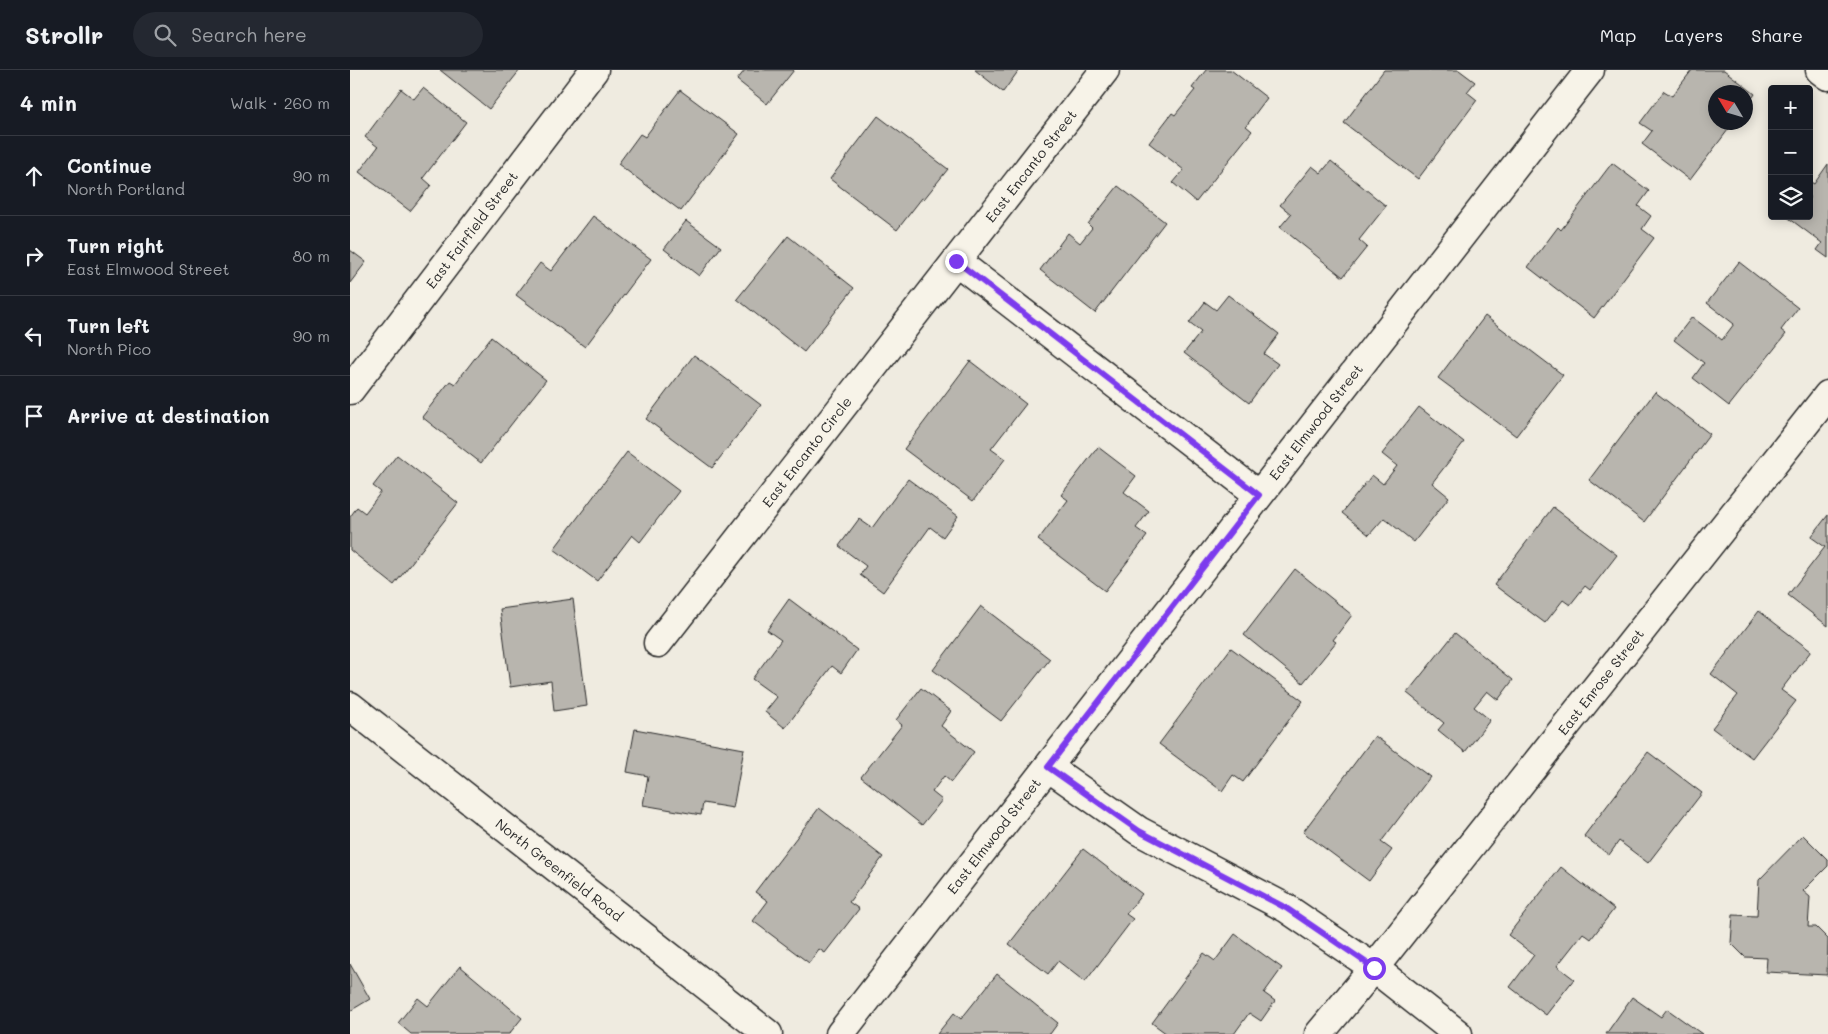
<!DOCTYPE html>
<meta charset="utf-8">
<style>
body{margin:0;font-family:Mali,sans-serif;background:#242831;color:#f1f3f6}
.controls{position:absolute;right:15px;top:15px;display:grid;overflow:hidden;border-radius:5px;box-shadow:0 2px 12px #0003}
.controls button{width:45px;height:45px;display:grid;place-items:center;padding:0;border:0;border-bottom:1px solid #363941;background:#171b24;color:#f1f3f6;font:25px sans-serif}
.compass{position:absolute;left:1358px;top:15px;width:45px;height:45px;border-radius:50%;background:#171b24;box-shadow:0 2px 12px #0003;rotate:308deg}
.stop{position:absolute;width:15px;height:15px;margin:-11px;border:4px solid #7c3aed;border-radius:50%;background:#fff}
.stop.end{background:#7c3aed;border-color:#fff;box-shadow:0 1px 5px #0008}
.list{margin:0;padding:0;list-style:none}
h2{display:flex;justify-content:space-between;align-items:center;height:65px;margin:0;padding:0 20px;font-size:21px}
h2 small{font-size:16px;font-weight:400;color:#9ea1a6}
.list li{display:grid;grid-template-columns:32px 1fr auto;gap:15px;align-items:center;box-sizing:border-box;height:80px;padding:0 20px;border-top:1px solid #363941}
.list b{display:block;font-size:19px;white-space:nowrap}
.list p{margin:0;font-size:16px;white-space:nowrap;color:#9ea1a6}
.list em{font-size:16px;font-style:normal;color:#9ea1a6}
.icon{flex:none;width:28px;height:28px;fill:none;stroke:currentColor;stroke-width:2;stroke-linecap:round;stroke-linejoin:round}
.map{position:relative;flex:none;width:1478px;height:964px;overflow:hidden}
header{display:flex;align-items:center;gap:30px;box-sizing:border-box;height:70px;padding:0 25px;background:#171b24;border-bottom:1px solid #363941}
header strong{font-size:24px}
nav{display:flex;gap:28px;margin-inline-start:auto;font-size:18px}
.search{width:350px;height:45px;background:#242831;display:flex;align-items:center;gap:12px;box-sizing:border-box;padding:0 18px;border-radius:28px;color:#9ea1a6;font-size:19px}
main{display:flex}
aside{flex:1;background:#171b24}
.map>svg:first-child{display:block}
.building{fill:#b8b5ae;stroke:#2b2b2b}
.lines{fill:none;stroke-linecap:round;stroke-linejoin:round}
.minor-casing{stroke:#2b2b2b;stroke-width:31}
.major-casing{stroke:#2b2b2b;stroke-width:31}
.minor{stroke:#f7f3e8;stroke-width:28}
.major{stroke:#f7f3e8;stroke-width:28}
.route{stroke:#7c3aed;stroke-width:6}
.labels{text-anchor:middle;stroke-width:5;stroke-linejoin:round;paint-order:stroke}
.street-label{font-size:14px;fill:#2b2b2b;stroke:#f7f3e8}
</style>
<header>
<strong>Strollr</strong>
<div class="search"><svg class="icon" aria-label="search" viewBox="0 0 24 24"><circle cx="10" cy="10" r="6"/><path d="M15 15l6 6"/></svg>Search here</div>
<nav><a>Map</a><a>Layers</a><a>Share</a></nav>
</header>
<main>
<aside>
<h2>4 min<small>Walk · 260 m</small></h2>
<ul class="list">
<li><svg class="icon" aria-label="ahead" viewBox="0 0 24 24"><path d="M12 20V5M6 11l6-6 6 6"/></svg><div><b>Continue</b><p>North Portland</p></div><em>90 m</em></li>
<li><svg class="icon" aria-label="right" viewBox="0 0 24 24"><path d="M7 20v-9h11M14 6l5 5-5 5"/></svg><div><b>Turn right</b><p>East Elmwood Street</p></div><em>80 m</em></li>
<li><svg class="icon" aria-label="left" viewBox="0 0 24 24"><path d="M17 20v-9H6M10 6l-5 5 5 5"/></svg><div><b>Turn left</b><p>North Pico</p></div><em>90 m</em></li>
<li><svg class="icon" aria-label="arrive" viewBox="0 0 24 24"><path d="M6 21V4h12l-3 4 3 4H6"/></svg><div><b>Arrive at destination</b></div></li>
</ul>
</aside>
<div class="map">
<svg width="1478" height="964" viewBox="0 0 1478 964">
<rect width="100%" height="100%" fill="#efebe0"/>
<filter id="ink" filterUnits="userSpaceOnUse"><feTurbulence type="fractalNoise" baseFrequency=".02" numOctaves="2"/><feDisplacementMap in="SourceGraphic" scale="10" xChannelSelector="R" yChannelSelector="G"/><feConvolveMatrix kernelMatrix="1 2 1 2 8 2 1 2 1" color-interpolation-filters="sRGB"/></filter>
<g filter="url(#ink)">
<path class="building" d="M90,0H170L139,39Z
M395,0H444L417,34L387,10Z
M625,0H669L653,22Z
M856,0H881L917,28L896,56L902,61L846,132L823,113L834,100L799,73L822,43L825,45L845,20L842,18Z
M1034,0H1109L1125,12L1117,22L1127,30L1068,109L994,53Z
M1342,0H1374L1405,24L1396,37V22H1366V52H1384L1340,110L1292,74L1302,61L1290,53L1314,21L1322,26Z
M73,18L116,52L73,108L81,115L60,141L9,102L28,77L15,67L51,19L64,29Z
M330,20L389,64L331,141L268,94L290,64L295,67Z
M528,46L598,99L574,129L572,128L547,160L480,109Z
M981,91L1036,136L1009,170L1017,177L993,207L930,157L941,144L930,135L962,96L971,103Z
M1262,93L1299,121L1288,136L1301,146L1292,159L1304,168L1244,248L1178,197L1208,157L1211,160Z
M1478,94V188L1467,180L1472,173L1436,146H1459V111L1464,114Z
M768,116L815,152L745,243L690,200L718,163L730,173L742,158L738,154Z
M243,146L301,189L235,277L166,225L190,193L201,201Z
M336,151L371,177L349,206L314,179Z
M438,166L504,218L454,282L387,229Z
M0,180L16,192L0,213Z
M1389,192L1448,238L1431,260L1436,264L1379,336L1343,308L1354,293L1324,270L1342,247L1372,270L1384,254L1357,233Z
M878,225L929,264L914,284L928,294L899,333L834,283L851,262L839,253L855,232L866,240Z
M1135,246L1213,305L1166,366L1088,308Z
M141,267L196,310L131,393L72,347L100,311L105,314Z
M344,285L411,335L362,398L296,349Z
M620,291L676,334L641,379L655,389L623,431L554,379Z
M1305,322L1360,364L1294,452L1239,410Z
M1069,337L1114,372L1082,413L1099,427L1064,472L1034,448L1019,465L992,443L1022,405L1033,414L1047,396L1032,384Z
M748,377L786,406L774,422L799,441L786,458L797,466L755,521L688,470L718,430L711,425Z
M277,382L329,421L290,472L282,465L247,511L204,479Z
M47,385L108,433L44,515L0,480V447L7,437L15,443L31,422L23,416Z
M558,409L608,446L593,467L580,457L533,522L510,505L516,496L489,476L509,449L522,458Z
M1203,437L1267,485L1240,520L1235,516L1220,535L1213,530L1195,553L1144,515Z
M1478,445V556L1438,525L1475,477L1461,467Z
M945,499L1002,545L983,570L986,572L953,613L894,565Z
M223,529L237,636L204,641L201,611L160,617L150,539Z
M439,529L507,580L491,603L482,596L435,658L415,642L427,627L402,609L431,570L417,560Z
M631,536L700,589L651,651L583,600Z
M1409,541L1461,581L1431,620L1446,631L1402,688L1362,658L1388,625L1361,604Z
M1105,563L1163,610L1148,630L1137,621L1124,637L1140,650L1115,682L1088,660L1094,653L1057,623Z
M881,578L953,631L893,712L883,705L872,721L809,674Z
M571,618L601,641L591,656L624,682L601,712L594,706L582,722L592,730L572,755L511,707L552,655L546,650Z
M285,659L394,679L383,738L353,733L351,745L293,735L298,706L277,702Z
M1025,666L1080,707L1031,772L1042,780L1019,811L953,762Z
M1298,682L1352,723L1298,793L1269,771L1259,785L1234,766Z
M469,738L533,787L499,832L509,839L475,883L469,879L459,893L403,851L418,831L405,822Z
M1453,765L1478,790V796L1453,821L1460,827L1458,857H1466L1478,869L1477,905L1416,902L1417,888L1395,887L1381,873L1383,845L1407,846L1409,810Z
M733,779L792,824L776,844L783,849L735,912L708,891L698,904L659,874Z
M1211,797L1264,839L1241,869L1233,863L1207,896L1224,909L1196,945L1160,917L1184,885L1158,865Z
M885,864L932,898L914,923L925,931L911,951L899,943L884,964H817L802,953L854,883L865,891Z
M0,894L20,929L0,941Z
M110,896L172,948L159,964H61L48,953L68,928L78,936Z
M647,904L708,953L700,964H587L604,943L611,949Z
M1282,927L1311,947L1317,939L1352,964H1256Z"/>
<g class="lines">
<defs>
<path id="minor" d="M1470,0L1478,6
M606,191L909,425
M0,320L244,0
M308,573L755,0
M698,697L789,761L936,838L1024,898L1108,964
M490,964L1240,0
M969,964L1024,898L1478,325"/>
<path id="major" d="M0,636L418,964"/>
</defs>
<use href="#minor" class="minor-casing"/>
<use href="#major" class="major-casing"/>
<use href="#minor" class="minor"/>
<use href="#major" class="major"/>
</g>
</g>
<g class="lines" filter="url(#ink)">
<path class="route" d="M606,191L909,425L698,697L789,761L936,838L1024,898"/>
</g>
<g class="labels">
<g class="street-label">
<text transform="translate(681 96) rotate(-52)" y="5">East Encanto Street</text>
<text transform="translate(122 160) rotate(-53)" y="5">East Fairfield Street</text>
<text transform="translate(966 352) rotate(-52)" y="5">East Elmwood Street</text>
<text transform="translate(457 382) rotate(-52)" y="5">East Encanto Circle</text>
<text transform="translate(1251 612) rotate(-52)" y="5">East Enrose Street</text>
<text transform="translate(644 766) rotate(-52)" y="5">East Elmwood Street</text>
<text transform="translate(209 800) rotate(38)" y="5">North Greenfield Road</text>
</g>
</g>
</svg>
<div class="controls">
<button>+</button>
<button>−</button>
<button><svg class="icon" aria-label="layers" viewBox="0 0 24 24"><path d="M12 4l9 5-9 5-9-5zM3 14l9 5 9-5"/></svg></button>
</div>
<svg class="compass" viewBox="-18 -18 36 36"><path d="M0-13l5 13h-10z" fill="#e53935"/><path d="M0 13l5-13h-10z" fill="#9ea1a6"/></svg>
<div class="stop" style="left:1024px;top:898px"></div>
<div class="stop end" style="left:606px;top:191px"></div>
</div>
</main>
